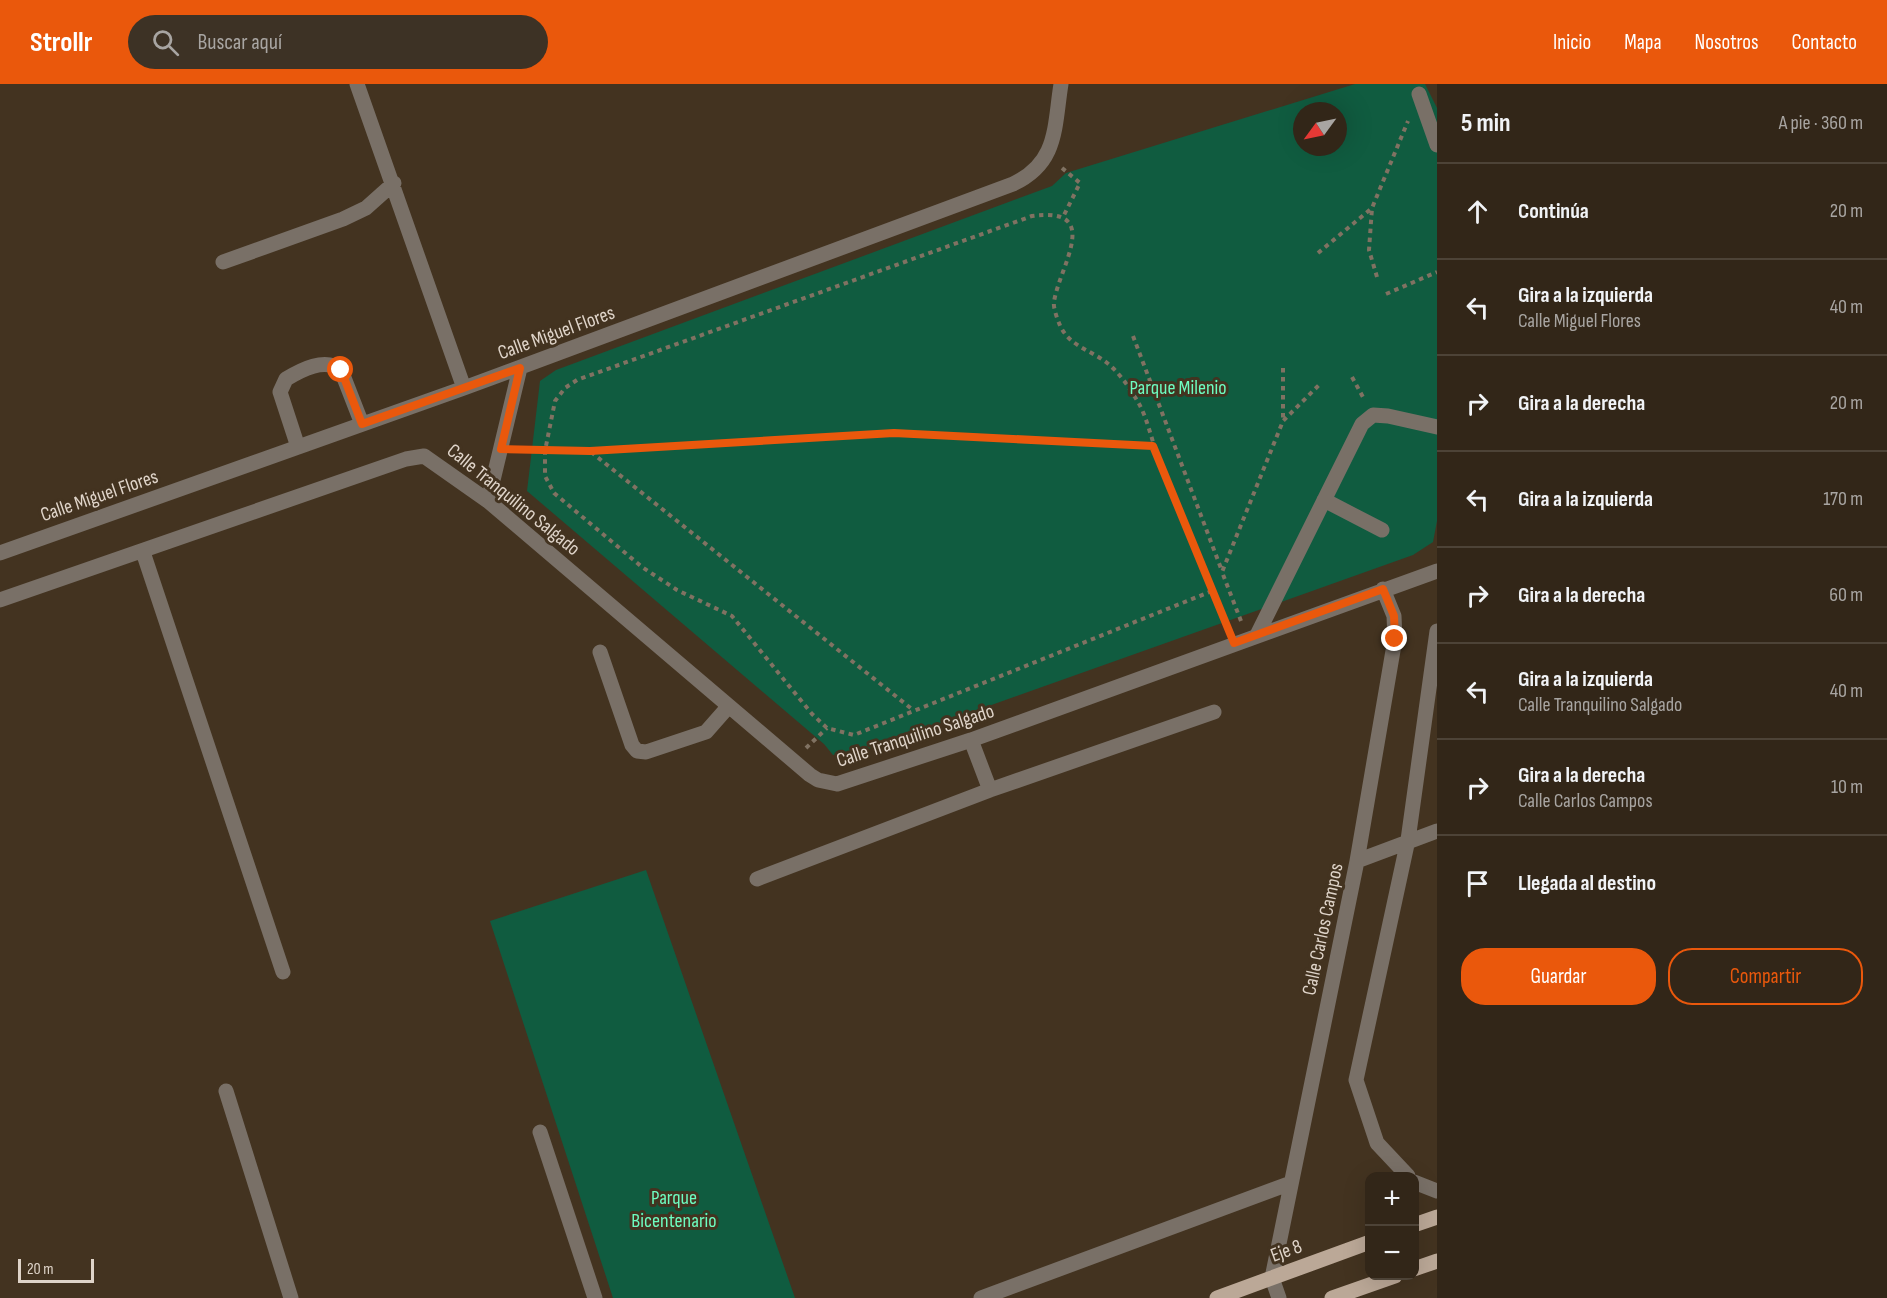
<!DOCTYPE html>
<html lang="es">
<meta charset="utf-8">
<style>
body{margin:0;font-family:"Sofia Sans Condensed",sans-serif;background:#3d3225;color:#f1f3f6}
.controls{position:absolute;right:18px;bottom:18px;display:grid;overflow:hidden;border-radius:12px;box-shadow:0 6px 24px #0002}
.controls button{width:54px;height:54px;display:grid;place-items:center;padding:0;border:0;border-bottom:2px solid #4d4337;background:#322618;color:#f1f3f6;font:30px sans-serif}
.compass{position:absolute;left:1293px;top:18px;width:54px;height:54px;border-radius:50%;background:#322618;box-shadow:0 6px 24px #0002;rotate:237deg}
.scale{position:absolute;left:18px;bottom:15px;width:76px;box-sizing:border-box;padding-left:6px;border:3px solid #dfd4c9;border-top:0;font-size:16px;line-height:21px;white-space:nowrap;color:#dfd4c9;-webkit-text-stroke:4px #433320;paint-order:stroke}
.stop{position:absolute;width:18px;height:18px;margin:-14px;border:4px solid #ea580c;border-radius:50%;background:#fff}
.stop.end{background:#ea580c;border-color:#fff;box-shadow:0 2px 6px #0008}
.list{margin:0;padding:0;list-style:none}
h2{display:flex;justify-content:space-between;align-items:center;height:78px;margin:0;padding:0 24px;font-size:26px}
h2 small{font-size:20px;font-weight:400;color:#a8a5a2}
.list li{display:grid;grid-template-columns:39px 1fr auto;gap:18px;align-items:center;box-sizing:border-box;height:96px;padding:0 24px;border-top:2px solid #4d4337}
.list b{display:block;font-size:22px;white-space:nowrap}
.list p{margin:0;font-size:20px;white-space:nowrap;color:#a8a5a2}
.list em{font-size:20px;font-style:normal;color:#a8a5a2}
.actions{display:flex;gap:12px;padding:18px 24px}
.actions a{flex:1;padding:14px 0;border:2px solid #ea580c;border-radius:24px;text-align:center;font-size:21px;color:#ea580c}
.actions .main{background:#ea580c;color:#fff}
.icon{flex:none;width:33px;height:33px;fill:none;stroke:currentColor;stroke-width:2;stroke-linecap:round;stroke-linejoin:round}
.map{position:relative;flex:none;width:1437px;height:1214px;overflow:hidden}
header{display:flex;align-items:center;gap:36px;box-sizing:border-box;height:84px;padding:0 30px;background:#ea580c;color:#fff}
header strong{font-size:28px}
nav{display:flex;gap:33px;margin-inline-start:auto;font-size:21px}
.search{width:420px;height:54px;background:#3d3225;display:flex;align-items:center;gap:15px;box-sizing:border-box;padding:0 21px;border-radius:33px;color:#a8a5a2;font-size:22px}
main{display:flex}
aside{flex:1;background:#322618}
.map>svg:first-child{display:block}
.green{fill:#105c40;fill-rule:evenodd}
.lines{fill:none;stroke-linecap:round;stroke-linejoin:round}
.path{stroke:#807262;stroke-width:4;stroke-dasharray:4.5 4.5;stroke-linecap:butt}
.minor{stroke:#797067;stroke-width:15}
.major{stroke:#bba897;stroke-width:15}
.route{stroke:#ea580c;stroke-width:8}
.labels{text-anchor:middle;stroke-width:6;stroke-linejoin:round;paint-order:stroke}
.street-label{font-size:20px;fill:#dfd4c9;stroke:#433320}
.park-label{font-size:20px;fill:#6dfdc1;stroke:#433320}
</style>
<header>
<strong>Strollr</strong>
<div class="search"><svg class="icon" aria-label="search" viewBox="0 0 24 24"><circle cx="10" cy="10" r="6"/><path d="M15 15l6 6"/></svg>Buscar aquí</div>
<nav><a>Inicio</a><a>Mapa</a><a>Nosotros</a><a>Contacto</a></nav>
</header>
<main>
<div class="map">
<svg width="1437" height="1214" viewBox="0 0 1437 1214">
<rect width="100%" height="100%" fill="#433320"/>
<path class="green" d="M1355,0H1425L1437,24V437L1433,458L1413,471L854,670L833,671L824,660L527,407L540,297L556,286L1052,102L1066,89ZM1302,27H1338V63H1302Z
M646,786L795,1214H613L490,837Z"/>
<g class="lines">
<path class="path" d="M1062,84L1080,99L1063,133
M1318,169L1372,124
M1377,193L1369,166L1372,124L1408,37
M1386,210L1437,188
M1133,252L1222,487
M1283,284V336
M1352,293L1364,315
M519,366L590,367L894,349L1153,361
M591,368L913,626
M1212,507L854,651L827,644L812,630L732,532L677,506L642,483L554,409L545,392V367L555,317L565,304L577,296L1032,132C1104,122 1059,183 1054,218C1053,223 1057,234 1059,239C1067,260 1087,265 1103,276C1118,286 1129,303 1138,318C1148,335 1152,359 1160,378C1182,432 1204,487 1227,542
M1241,537L1222,488L1283,337L1321,299
M806,664L827,644"/>
<path class="minor" d="M357,0L464,304
M1419,10L1437,61
M223,178L343,135L366,124L394,99
M298,363L280,308L286,295C301,286 325,273 341,286L362,340
M1324,416L1382,446
M488,417L520,284
M143,468L283,888
M0,469L464,304L1013,100C1058,79 1054,44 1061,0
M0,516L406,375L424,372L488,417L810,691L818,696L837,700L971,656L1437,487
M1257,551L1362,340L1373,331L1388,332L1437,343
M600,568L632,661L637,667L646,668L706,648L728,623
M971,656L990,706
M1357,777L1437,747
M757,795L990,706L1214,628
M226,1007L291,1214
M540,1048L595,1214
M1408,1092L1377,1059L1356,996L1408,756L1437,547
M1414,1098L1437,1107
M981,1214L1291,1099
M1279,1214L1272,1194L1357,777L1395,555L1394,532L1383,505"/>
<path class="major" d="M1414,1141L1437,1133
M1414,1185L1437,1177
M1217,1214L1370,1158
M1332,1214L1395,1192"/>
</g>
<g class="lines">
<path class="route" d="M341,286L362,340L520,284L501,365L590,367L894,349L1153,362L1234,559L1383,505L1394,532L1395,555"/>
</g>
<g class="labels">
<g class="street-label">
<text transform="translate(556 248) rotate(-20)" y="7">Calle Miguel Flores</text>
<text transform="translate(99 411) rotate(-19)" y="7">Calle Miguel Flores</text>
<text transform="translate(514 415) rotate(39)" y="7">Calle Tranquilino Salgado</text>
<text transform="translate(915 651) rotate(-18)" y="7">Calle Tranquilino Salgado</text>
<text transform="translate(1322 845) rotate(-78)" y="7">Calle Carlos Campos</text>
<text transform="translate(1286 1166) rotate(-20)" y="7">Eje 8</text>
</g>
<g class="park-label">
<text x="1178" y="310">Parque Milenio</text>
<text x="674" y="1120">Parque<tspan x="674" dy="23">Bicentenario</tspan></text>
</g>
</g>
</svg>
<div class="controls">
<button>+</button>
<button>−</button>
</div>
<svg class="compass" viewBox="-18 -18 36 36"><path d="M0-13l5 13h-10z" fill="#e53935"/><path d="M0 13l5-13h-10z" fill="#a8a5a2"/></svg>
<div class="scale">20 m</div>
<div class="stop" style="left:341px;top:286px"></div>
<div class="stop end" style="left:1395px;top:555px"></div>
</div>
<aside>
<h2>5 min<small>A pie · 360 m</small></h2>
<ul class="list">
<li><svg class="icon" aria-label="ahead" viewBox="0 0 24 24"><path d="M12 20V5M6 11l6-6 6 6"/></svg><div><b>Continúa</b></div><em>20 m</em></li>
<li><svg class="icon" aria-label="left" viewBox="0 0 24 24"><path d="M17 20v-9H6M10 6l-5 5 5 5"/></svg><div><b>Gira a la izquierda</b><p>Calle Miguel Flores</p></div><em>40 m</em></li>
<li><svg class="icon" aria-label="right" viewBox="0 0 24 24"><path d="M7 20v-9h11M14 6l5 5-5 5"/></svg><div><b>Gira a la derecha</b></div><em>20 m</em></li>
<li><svg class="icon" aria-label="left" viewBox="0 0 24 24"><path d="M17 20v-9H6M10 6l-5 5 5 5"/></svg><div><b>Gira a la izquierda</b></div><em>170 m</em></li>
<li><svg class="icon" aria-label="right" viewBox="0 0 24 24"><path d="M7 20v-9h11M14 6l5 5-5 5"/></svg><div><b>Gira a la derecha</b></div><em>60 m</em></li>
<li><svg class="icon" aria-label="left" viewBox="0 0 24 24"><path d="M17 20v-9H6M10 6l-5 5 5 5"/></svg><div><b>Gira a la izquierda</b><p>Calle Tranquilino Salgado</p></div><em>40 m</em></li>
<li><svg class="icon" aria-label="right" viewBox="0 0 24 24"><path d="M7 20v-9h11M14 6l5 5-5 5"/></svg><div><b>Gira a la derecha</b><p>Calle Carlos Campos</p></div><em>10 m</em></li>
<li><svg class="icon" aria-label="arrive" viewBox="0 0 24 24"><path d="M6 21V4h12l-3 4 3 4H6"/></svg><div><b>Llegada al destino</b></div></li>
</ul>
<div class="actions"><a class="main">Guardar</a><a>Compartir</a></div>
</aside>
</main>
